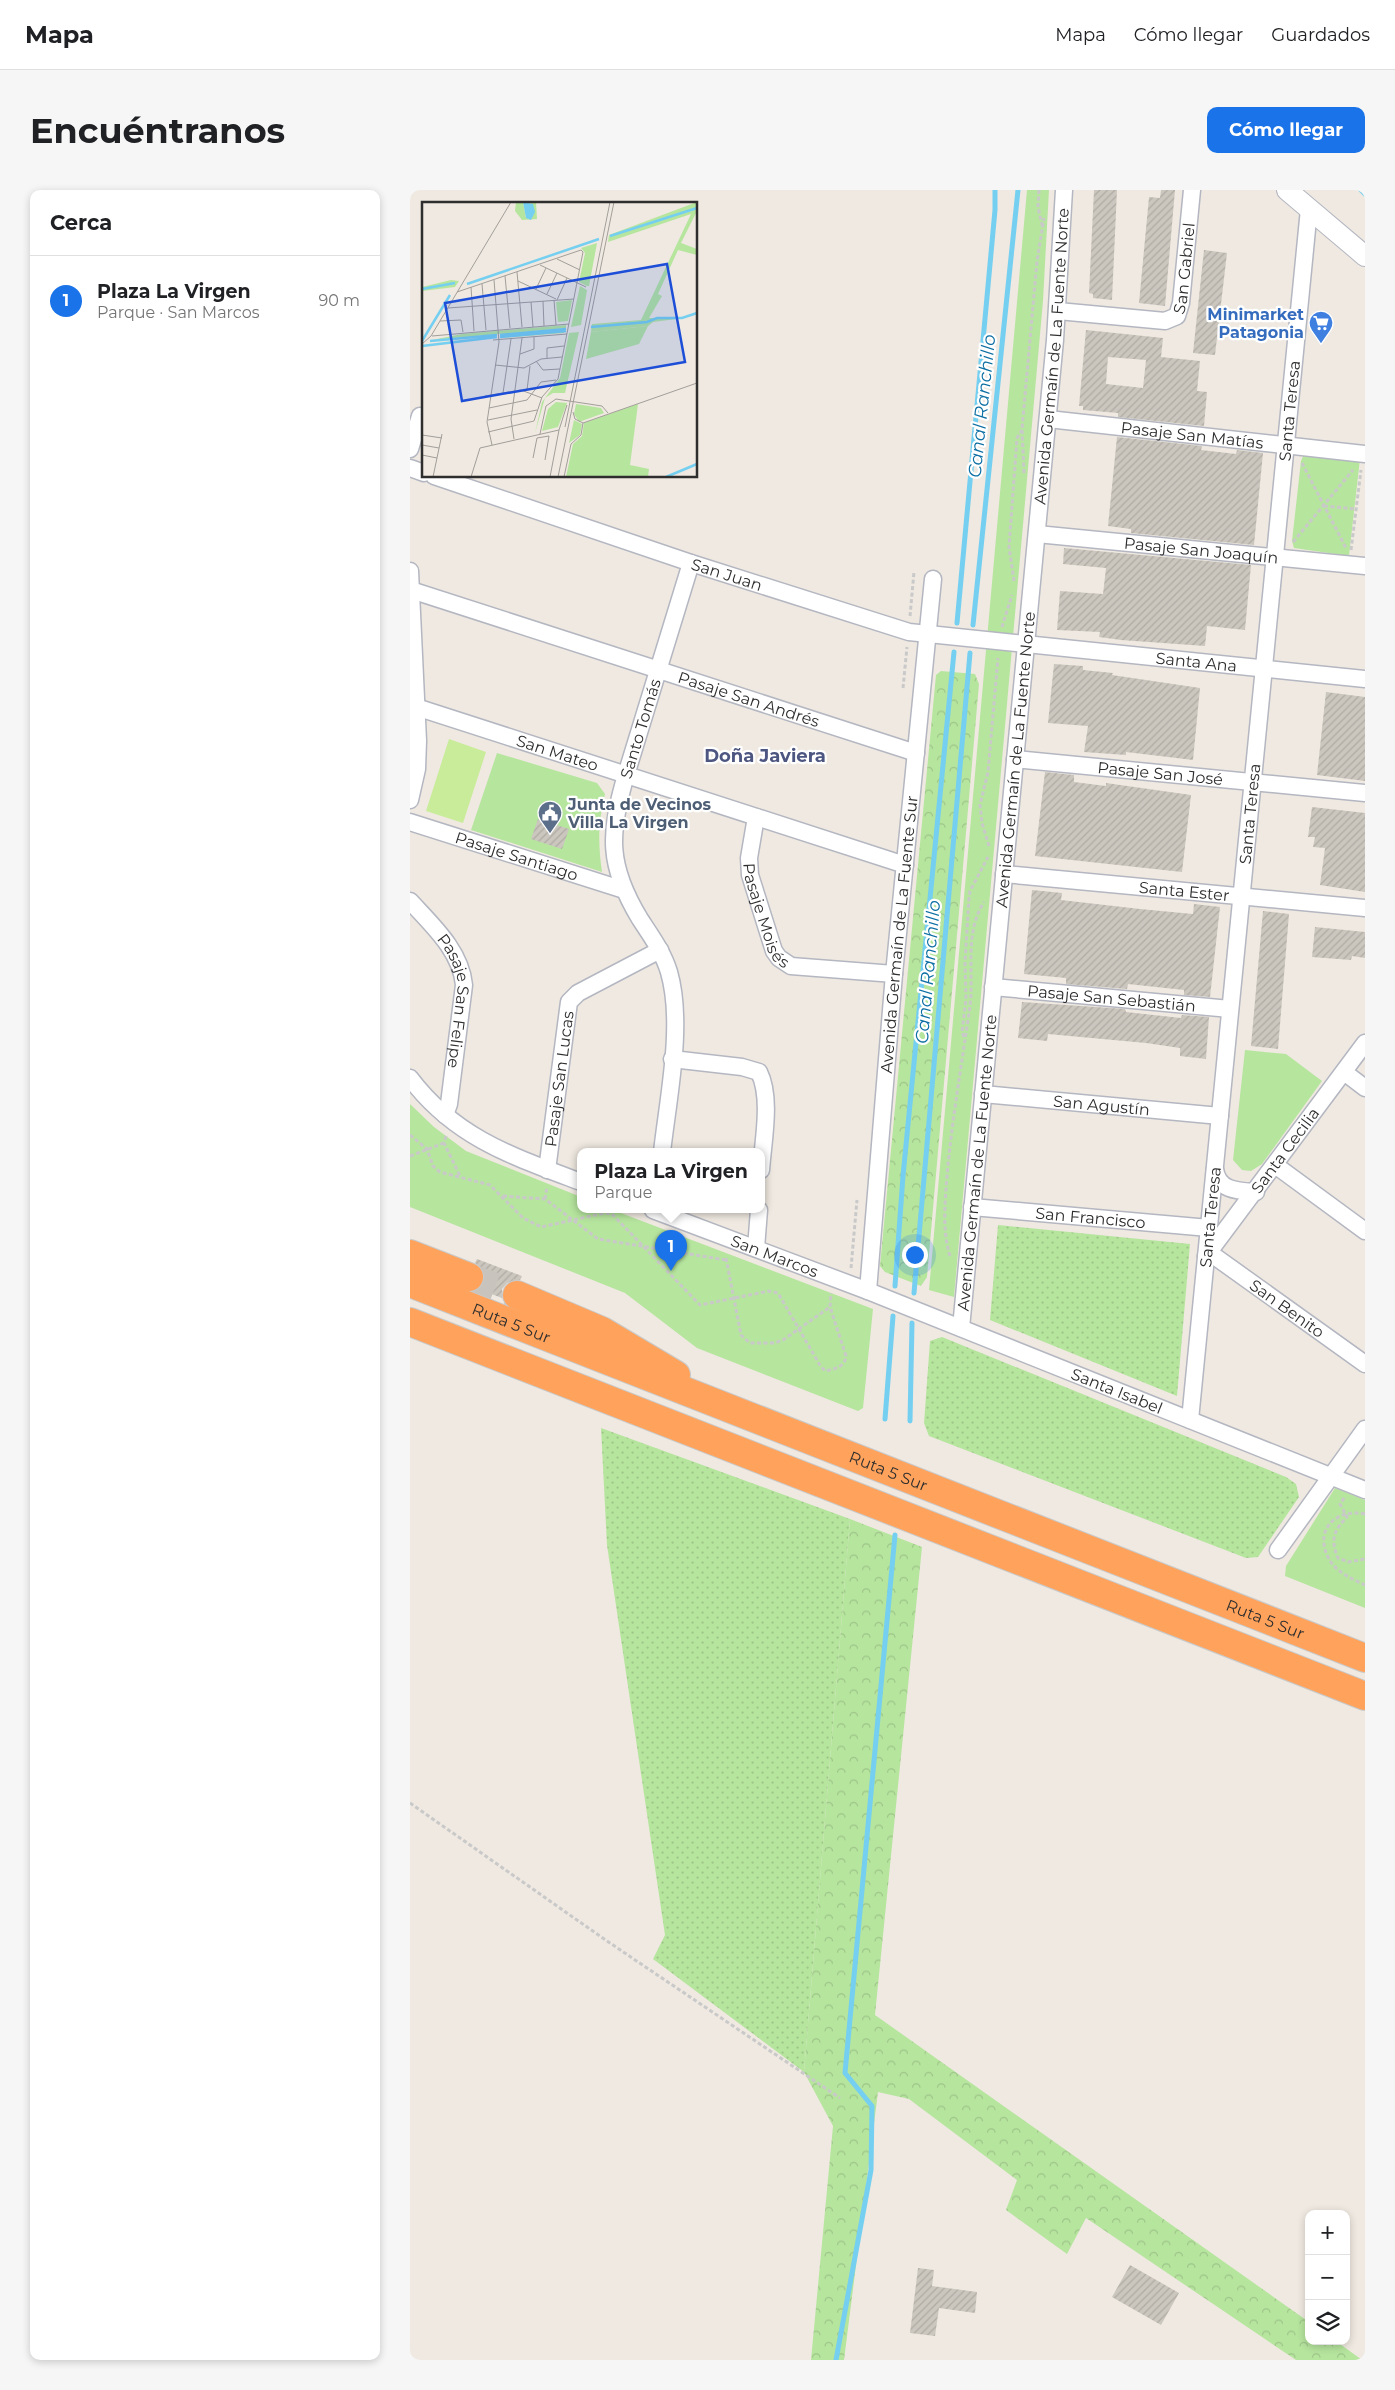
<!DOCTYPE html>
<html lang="es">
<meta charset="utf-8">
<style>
body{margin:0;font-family:Montserrat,sans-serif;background:#f6f6f6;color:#202124}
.controls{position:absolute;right:15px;bottom:15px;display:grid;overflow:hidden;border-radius:10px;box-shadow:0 2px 8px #0003}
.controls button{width:45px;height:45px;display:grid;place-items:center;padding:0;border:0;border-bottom:1px solid #e0e0e0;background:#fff;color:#202124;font:25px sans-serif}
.you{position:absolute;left:504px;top:1064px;width:18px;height:18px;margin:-12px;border:4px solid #fff;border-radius:50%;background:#1a73e8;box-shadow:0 0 0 8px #1a73e833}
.badge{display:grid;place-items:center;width:32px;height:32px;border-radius:50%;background:#1a73e8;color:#fff;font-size:16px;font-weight:700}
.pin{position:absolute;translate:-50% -41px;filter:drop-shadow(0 1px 2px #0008)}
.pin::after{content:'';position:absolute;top:26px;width:18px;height:15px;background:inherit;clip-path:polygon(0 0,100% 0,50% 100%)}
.popup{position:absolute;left:167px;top:958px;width:188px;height:65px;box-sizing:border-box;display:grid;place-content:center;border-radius:10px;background:#fff;filter:drop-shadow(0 1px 4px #0005);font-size:16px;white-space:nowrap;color:#757577}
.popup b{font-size:19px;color:#202124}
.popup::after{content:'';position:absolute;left:50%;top:100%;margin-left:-10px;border:10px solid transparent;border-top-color:#fff}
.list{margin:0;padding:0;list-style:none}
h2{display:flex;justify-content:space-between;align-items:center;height:65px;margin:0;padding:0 20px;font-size:21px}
h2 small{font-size:16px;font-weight:400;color:#757577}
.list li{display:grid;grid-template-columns:32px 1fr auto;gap:15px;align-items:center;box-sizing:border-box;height:90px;padding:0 20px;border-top:1px solid #e0e0e0}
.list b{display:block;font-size:19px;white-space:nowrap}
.list p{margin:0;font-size:16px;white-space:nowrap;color:#757577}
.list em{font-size:16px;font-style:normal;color:#757577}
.icon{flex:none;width:28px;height:28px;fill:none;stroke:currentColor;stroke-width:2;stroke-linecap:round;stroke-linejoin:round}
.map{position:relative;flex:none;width:955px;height:2170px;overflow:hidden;border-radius:10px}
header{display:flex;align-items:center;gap:30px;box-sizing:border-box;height:70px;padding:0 25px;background:#fff;border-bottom:1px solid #e0e0e0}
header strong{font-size:24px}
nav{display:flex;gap:28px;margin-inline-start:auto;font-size:18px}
.intro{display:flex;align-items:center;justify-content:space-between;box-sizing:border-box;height:120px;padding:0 30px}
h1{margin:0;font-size:35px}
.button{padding:12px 22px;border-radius:10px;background:#1a73e8;color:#fff;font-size:18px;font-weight:700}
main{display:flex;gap:30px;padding:0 30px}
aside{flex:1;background:#fff;border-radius:10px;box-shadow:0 2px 8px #0003}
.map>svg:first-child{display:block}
.grass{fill:url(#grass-dots)}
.forest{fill:url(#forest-crowns)}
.park{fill:#b6e59e}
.pitch{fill:#c9ec9a}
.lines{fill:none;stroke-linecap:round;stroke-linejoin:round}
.stream{stroke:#75cff0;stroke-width:5}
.building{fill:url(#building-hatch);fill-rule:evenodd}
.motorway-tunnel{stroke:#c8c4bd;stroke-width:28;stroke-dasharray:28 14;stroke-linecap:butt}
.minor-casing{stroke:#b4b7c1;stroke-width:19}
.tertiary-casing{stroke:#b4b7c1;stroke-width:22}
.motorway-casing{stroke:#c9c9c9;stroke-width:30}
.path{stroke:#c9c9c9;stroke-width:3;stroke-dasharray:4 2.5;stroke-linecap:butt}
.minor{stroke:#fff;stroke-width:16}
.tertiary{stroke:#fff;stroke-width:20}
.motorway{stroke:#ffa35c;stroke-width:28}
.labels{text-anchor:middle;stroke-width:4.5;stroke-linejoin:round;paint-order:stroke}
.street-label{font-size:16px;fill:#2e2e2e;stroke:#fff}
.shop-label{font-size:16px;font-weight:bold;fill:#366cbe;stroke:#fff;text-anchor:end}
.service-label{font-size:16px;font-weight:bold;fill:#4e5e75;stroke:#fff;text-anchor:start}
.water-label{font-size:18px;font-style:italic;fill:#0d6fa3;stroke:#fff}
.neighbourhood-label{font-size:18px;font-weight:bold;fill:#4d5680;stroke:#fff}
.inset-river{fill:none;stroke:#75cff0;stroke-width:2.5}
.inset-road{fill:none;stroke:#a29e99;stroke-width:1}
.view{fill:#1d4ed8;fill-opacity:0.15;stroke:#1d4ed8;stroke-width:2.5}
.inset-edge{fill:none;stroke:#2e2e2e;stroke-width:2.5}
</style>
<header>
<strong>Mapa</strong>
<nav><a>Mapa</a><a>Cómo llegar</a><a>Guardados</a></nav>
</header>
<div class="intro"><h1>Encuéntranos</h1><a class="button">Cómo llegar</a></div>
<main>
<aside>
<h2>Cerca<small></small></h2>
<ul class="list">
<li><span class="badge">1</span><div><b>Plaza La Virgen</b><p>Parque · San Marcos</p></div><em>90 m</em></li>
</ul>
</aside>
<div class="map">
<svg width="955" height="2170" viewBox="0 0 955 2170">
<defs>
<pattern id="grass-dots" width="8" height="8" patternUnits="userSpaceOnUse" patternTransform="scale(1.25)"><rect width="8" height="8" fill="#b6e59e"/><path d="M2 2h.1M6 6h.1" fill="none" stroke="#9dc588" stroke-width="1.8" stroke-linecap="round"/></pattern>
<pattern id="forest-crowns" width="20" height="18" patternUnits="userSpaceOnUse" patternTransform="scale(1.25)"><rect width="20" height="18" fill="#b6e59e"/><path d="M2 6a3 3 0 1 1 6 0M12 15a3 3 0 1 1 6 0" fill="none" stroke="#9dc588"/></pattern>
<pattern id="building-hatch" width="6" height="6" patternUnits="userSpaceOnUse" patternTransform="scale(1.25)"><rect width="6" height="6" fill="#cbc7bf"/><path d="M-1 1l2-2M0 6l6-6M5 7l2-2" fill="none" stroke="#afaba4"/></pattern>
</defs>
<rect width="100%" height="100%" fill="#efe9e1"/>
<path class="grass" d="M588,1035L780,1054L767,1206L580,1130Z
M532,1147L876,1287L886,1294L889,1307L848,1367L836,1368L519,1246L514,1233L520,1151Z
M191,1238L440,1329L394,1882L243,1769L255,1745L197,1355Z"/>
<path class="forest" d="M531,481L565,484L569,494L517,1087L511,1096L475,1082L470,1076L526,485Z
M440,1329L512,1357L465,1825L899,2132V2151H926L952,2170H886L676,2028L657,2064L596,2020L607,1990L499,1909L468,1902L434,2170H401L423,1936L394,1882Z"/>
<path class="park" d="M617,0H639L633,111L544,1107L519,1100Z
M894,264L950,269L939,366L884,358L882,351L891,271Z
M87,563L187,593L195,604C188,632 188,654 192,682L61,640Z
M835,860L876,864L912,891L852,974L841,981L832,980L823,970Z
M0,914L24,937L56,961L171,1007V1020H203L463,1119L453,1218L448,1221L287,1158L215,1103L0,1017Z
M925,1298L955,1310V1418L875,1386L876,1376Z"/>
<path class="pitch" d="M39,549L76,562L53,633L16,621Z"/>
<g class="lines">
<path class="stream" d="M951,0L955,4
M547,433L585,20V0
M563,435L608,0
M485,1096L493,986L544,462
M504,1103L560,463
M475,1229L483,1126
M500,1231L502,1133
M426,2170L461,1980L462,1916L435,1883L485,1345"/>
</g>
<path class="building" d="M684,0H707L702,110L683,108V104L679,103Z
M751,0H765L755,116L729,113L739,7L750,8Z
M794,60L817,63L805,165L783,163Z
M676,140L753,148L751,167L790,171L787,201L797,202L794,236L708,227V223L673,220V216H669ZM698,167L736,170L733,198L696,194Z
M707,247L792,256L791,260L826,264L827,260L853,263L844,355L721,343V339L698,336Z
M654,358L841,375L835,440L797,436L795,456L711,450L689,447L690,442L647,440L650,401L693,404L696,378L653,374Z
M644,474L673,476V480L703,483L702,485L790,498L783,570L716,562V565L674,562L678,536L638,533Z
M916,502L955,507V591L907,585Z
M635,582L664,585V592L696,596V593L781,605L772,682L625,666Z
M902,617L955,623V702L910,695L915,658L903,657L905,647H898Z
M128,629L159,639L152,659L121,649Z
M622,700L652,703L651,710L730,719L783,724L784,714L810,717L800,807L774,805V800L718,794L717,799L656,794V788L614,784Z
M853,721L879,724L868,859L841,856Z
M905,737L955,742V768L942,766L941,770L902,767Z
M612,812L715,819L716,822L771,828L772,825L799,827L796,869L770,866V858L736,853L638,844L637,851L608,848Z
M67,1069L112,1086L110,1090L97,1093L92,1099V1108L68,1099L73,1093L74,1085L71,1078L65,1073Z
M720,2075L769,2103L751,2135L702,2107Z
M508,2078L524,2080L522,2096L567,2102L565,2123L529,2118L525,2146L500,2143Z"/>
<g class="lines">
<path class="motorway-tunnel" d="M59,1087L107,1105"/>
<defs>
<g id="minor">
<path id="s1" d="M648,121L755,131L767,126L771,113L782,0"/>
<path id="s2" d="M638,229L955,264"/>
<path d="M0,259L10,226"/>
<path d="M0,278L14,283"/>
<path id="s3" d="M24,286L281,373L499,442L955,489"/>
<path id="s4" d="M627,344L955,376"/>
<path d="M0,381L8,551L7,579L0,610"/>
<path id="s5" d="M1,400L506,563"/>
<path id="s6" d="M0,515L495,675"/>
<path id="s7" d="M605,569L955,603"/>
<path id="s8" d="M346,627L339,668L340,685L364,761L369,768L381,776L484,784"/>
<path id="s9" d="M0,632L214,700"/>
<path id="s10" d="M594,684L955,718"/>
<path id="s11" d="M0,711C22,735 51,761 54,795L39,914L35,925"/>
<path id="s12" d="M583,797L820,819"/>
<path d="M262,869L332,877L349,882C362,908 353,951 351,980"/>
<path d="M934,882L955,898"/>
<path d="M0,888C45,948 104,967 171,992"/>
<path id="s13" d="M573,904L810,926"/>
<path id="s14" d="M252,962C258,908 274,834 259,782C253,762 241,746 230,729C197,675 199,643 216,585L281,373"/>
<path d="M865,975L955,1041"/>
<path d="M805,979C808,1001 828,1001 846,1002"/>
<path id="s15" d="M137,980L159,812L168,803L250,760"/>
<path id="s16" d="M562,1017L799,1038"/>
<path id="s17" d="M243,1020L458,1101L955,1300"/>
<path d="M346,1058L349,1020"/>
<path id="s18" d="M800,1063L955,1174"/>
<path id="s19" d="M796,1066L955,853"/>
<path id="s20" d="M458,1101L484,784L523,389"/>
<path id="s21" d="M551,1138L645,150L654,0"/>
<path id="s22" d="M780,1230L899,19"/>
<path d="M868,1360L955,1239"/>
</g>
<path id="tertiary" d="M877,0L955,66"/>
<g id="motorway">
<path d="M0,1064L59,1087"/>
<path id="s23" d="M0,1093L955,1468"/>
<path d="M107,1105L192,1141L266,1185"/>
<path d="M0,1132L955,1506"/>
</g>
</defs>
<use href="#minor" class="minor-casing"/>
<use href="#tertiary" class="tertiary-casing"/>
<use href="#motorway" class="motorway-casing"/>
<path class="path" d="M629,0L628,17L632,35
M892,273L936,358
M614,283L612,239L627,71L634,28
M914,316L946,319
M883,352L943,280
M941,360L951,280
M604,391L599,357L607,248L612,240
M500,426L504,382
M592,437L602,405
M493,498L497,457
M579,656L572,633L570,615L578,582L588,468
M554,847L552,842L556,809L555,772L559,708L560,701L578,667
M0,945L17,959L23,976L30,982L80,995L113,1028L131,1037L195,1023L202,1024L290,1115L359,1101L368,1103L411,1177L416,1181C426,1178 435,1177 436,1166L420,1117L421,1103
M36,946L34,953L50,986
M0,966L34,953
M93,1006L135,1009L188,1049L316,1070
M135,1009L137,997
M540,1066C532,1040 535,1013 537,986C542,929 552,873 560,816C564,782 554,743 574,712
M316,1068L331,1145L340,1153H364L373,1150L420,1117
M441,1078L447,1010
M934,1308L930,1314L937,1327C924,1340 920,1350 928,1368L938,1372L955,1369
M955,1324C927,1318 904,1339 918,1367C924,1381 942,1389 955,1395
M0,1613L197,1751L430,1908"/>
<use href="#minor" class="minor"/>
<use href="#tertiary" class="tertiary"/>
<use href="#motorway" class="motorway"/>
</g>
<defs>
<symbol id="supermarket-pin" viewBox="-11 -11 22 30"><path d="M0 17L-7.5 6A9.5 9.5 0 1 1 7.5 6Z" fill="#3f7fe0" stroke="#fff"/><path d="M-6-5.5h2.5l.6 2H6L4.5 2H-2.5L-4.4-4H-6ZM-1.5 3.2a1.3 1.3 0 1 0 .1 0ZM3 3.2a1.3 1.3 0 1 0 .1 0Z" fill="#fff"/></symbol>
<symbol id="civic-pin" viewBox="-11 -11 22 30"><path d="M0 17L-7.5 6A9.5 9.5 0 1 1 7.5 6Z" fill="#5c6f8a" stroke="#fff"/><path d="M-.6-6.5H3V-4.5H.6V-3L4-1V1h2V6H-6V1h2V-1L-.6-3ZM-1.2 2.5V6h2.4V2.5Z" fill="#fff"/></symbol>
</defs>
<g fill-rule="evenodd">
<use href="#supermarket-pin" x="897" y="119" width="28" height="38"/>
<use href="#civic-pin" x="126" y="609" width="28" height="38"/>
</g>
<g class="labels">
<g class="street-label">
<text dy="6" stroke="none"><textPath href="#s1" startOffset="169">San Gabriel</textPath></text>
<text dy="6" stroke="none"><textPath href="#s21" startOffset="976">Avenida Germaín de La Fuente Norte</textPath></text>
<text dy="6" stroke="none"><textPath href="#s22" startOffset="1014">Santa Teresa</textPath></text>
<text dy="6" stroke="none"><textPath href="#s2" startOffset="145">Pasaje San Matías</textPath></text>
<text dy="6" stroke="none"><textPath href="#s4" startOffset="165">Pasaje San Joaquín</textPath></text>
<text dy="6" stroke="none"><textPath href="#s3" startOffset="309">San Juan</textPath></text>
<text dy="6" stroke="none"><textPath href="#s3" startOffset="789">Santa Ana</textPath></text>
<text dy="6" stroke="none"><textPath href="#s5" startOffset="355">Pasaje San Andrés</textPath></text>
<text dy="6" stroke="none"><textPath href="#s14" startOffset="441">Santo Tomás</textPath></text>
<text dy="6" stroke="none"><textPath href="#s6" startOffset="155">San Mateo</textPath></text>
<text dy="6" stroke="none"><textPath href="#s21" startOffset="571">Avenida Germaín de La Fuente Norte</textPath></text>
<text dy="6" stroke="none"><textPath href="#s7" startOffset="146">Pasaje San José</textPath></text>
<text dy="6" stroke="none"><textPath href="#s22" startOffset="609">Santa Teresa</textPath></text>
<text dy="6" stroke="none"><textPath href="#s9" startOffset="112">Pasaje Santiago</textPath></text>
<text dy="6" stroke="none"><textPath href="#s10" startOffset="181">Santa Ester</textPath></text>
<text dy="6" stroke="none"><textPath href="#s8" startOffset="102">Pasaje Moisés</textPath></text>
<text dy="6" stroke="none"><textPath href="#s20" startOffset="358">Avenida Germaín de La Fuente Sur</textPath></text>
<text dy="6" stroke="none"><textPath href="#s12" startOffset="119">Pasaje San Sebastián</textPath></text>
<text dy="6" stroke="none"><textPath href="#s11" startOffset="116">Pasaje San Felipe</textPath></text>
<text dy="6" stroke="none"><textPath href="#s15" startOffset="92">Pasaje San Lucas</textPath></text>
<text dy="6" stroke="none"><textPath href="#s13" startOffset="119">San Agustín</textPath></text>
<text dy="6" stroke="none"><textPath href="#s19" startOffset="132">Santa Cecilia</textPath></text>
<text dy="6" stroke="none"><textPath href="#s21" startOffset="166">Avenida Germaín de La Fuente Norte</textPath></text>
<text dy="6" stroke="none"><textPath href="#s16" startOffset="119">San Francisco</textPath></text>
<text dy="6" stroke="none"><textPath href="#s22" startOffset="204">Santa Teresa</textPath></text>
<text dy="6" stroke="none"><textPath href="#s17" startOffset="130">San Marcos</textPath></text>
<text dy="6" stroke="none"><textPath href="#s18" startOffset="95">San Benito</textPath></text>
<text dy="6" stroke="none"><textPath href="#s23" startOffset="109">Ruta 5 Sur</textPath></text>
<text dy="6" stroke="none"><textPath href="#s17" startOffset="498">Santa Isabel</textPath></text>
<text dy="6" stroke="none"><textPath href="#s23" startOffset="514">Ruta 5 Sur</textPath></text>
<text dy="6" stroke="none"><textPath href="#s23" startOffset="919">Ruta 5 Sur</textPath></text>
</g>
<g class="shop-label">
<text x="894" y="130">Minimarket<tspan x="894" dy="18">Patagonia</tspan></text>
</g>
<g class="service-label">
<text x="158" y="620">Junta de Vecinos<tspan x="158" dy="18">Villa La Virgen</tspan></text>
</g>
<g class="water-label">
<text transform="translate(572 216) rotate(-84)" y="6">Canal Ranchillo</text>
<text transform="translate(518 782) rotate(-85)" y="6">Canal Ranchillo</text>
</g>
<g class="neighbourhood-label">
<text x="355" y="572">Doña Javiera</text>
</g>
</g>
<g transform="translate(12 12)">
<rect width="275" height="275" fill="#efe9e1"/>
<path d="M29,78L37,79L33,85L0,89V85ZM158,84L165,88L159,123L149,125ZM150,98L146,119L136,120L134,100ZM226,124L217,142L164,157L169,130ZM134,200L145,201L136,225L120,229L126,207ZM154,202L179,206L182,211L157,220L152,212Z" fill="#b6e59e"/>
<path d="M275,0V9L259,41L275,47V53L256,48L236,92L240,94L227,116H262L231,120L226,124L169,130L170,122L219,118L269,12L186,40L187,33ZM143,127L142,131L80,136L81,131Z" fill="#b6e59e"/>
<path d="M94,0H101L104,16L109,0H114L115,17L100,18L93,9Z" fill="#b6e59e"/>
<path d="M175,41L167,84H165L157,80L163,51L159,46ZM144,123V126L10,138L40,132ZM157,130L143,191H131L123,196L113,231L120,200L138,176L147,131ZM216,202L208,263L227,267L226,275H144L151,242L160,234L162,221ZM152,218L160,222L158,233L147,241Z" fill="#b6e59e"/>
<path d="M101,0L111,2L113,10L109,18L104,16Z" fill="#75cff0"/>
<path class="inset-river" d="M188,34L275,6M45,82L177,37M0,87L33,81M169,125L225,120L235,116H260L275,111M78,133L144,127M78,135L144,129M0,139L28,93M8,139L75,133M0,144L75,135M244,275L275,262"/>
<path class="inset-road" d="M135,57L158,68M118,63L164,85M95,70L100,125M83,74L88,126M96,79L134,97M60,82L64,128M49,85L52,129M114,87L124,66M35,90L159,48L161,50L136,177L120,195L112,219L66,230M125,92L135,71M132,98L134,123M135,98L145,76M121,99L122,124M109,100L111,125M26,106L152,97M18,119L39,118L41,130M10,134L147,122M71,138L145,132M0,142L9,134L89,0M98,152L112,147V135M125,156V146L142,144M114,159L121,168L138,167M73,163L102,166L119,157L140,155M105,188L108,164M81,191L89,137M63,194L99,188L120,196M67,206L105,198L119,180L134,178M151,210L153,217L161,221M66,218L115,208M143,225L188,0M137,228L145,203M118,232L124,204L134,197L180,204L186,211M0,233L20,236M115,236L127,234L123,258M92,237L89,217L100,136M0,243L17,246M70,243L65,220L77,140L72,78M0,253L15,256M111,256L115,236M11,275L20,232M49,275L58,246L137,228M128,275L137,228M136,275L192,0M142,275L149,242L159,233L161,221L275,181"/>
<path class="view" d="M245,62L263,160L40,199L23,101Z"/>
<rect width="275" height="275" class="inset-edge"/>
</g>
</svg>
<div class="controls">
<button>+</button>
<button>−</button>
<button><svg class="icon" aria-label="layers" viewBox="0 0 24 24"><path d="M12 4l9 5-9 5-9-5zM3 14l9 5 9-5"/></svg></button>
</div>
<div class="you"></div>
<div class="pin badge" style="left:261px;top:1081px">1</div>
<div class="popup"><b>Plaza La Virgen</b>Parque</div>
</div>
</main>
